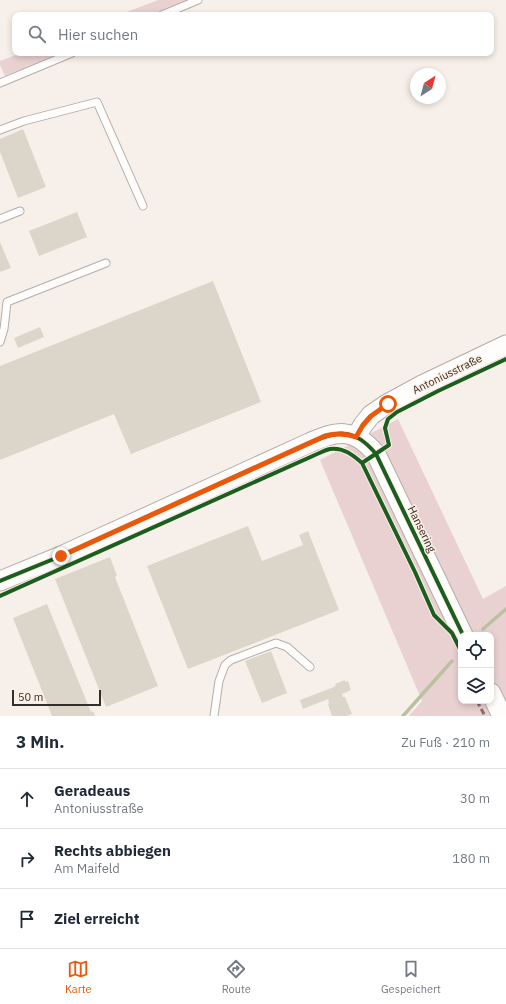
<!DOCTYPE html>
<html lang="de">
<meta charset="utf-8">
<style>
body{margin:0;font-family:"IBM Plex Sans",sans-serif;background:#f6f6f7;color:#1f2937}
.controls{position:absolute;right:12px;bottom:12px;display:grid;overflow:hidden;border-radius:8px;box-shadow:0 2px 6px #0003}
.controls button{width:36px;height:36px;display:grid;place-items:center;padding:0;border:0;border-bottom:1px solid #e0e1e3;background:#fff;color:#1f2937;font:20px sans-serif}
.compass{position:absolute;left:410px;top:68px;width:36px;height:36px;border-radius:50%;background:#fff;box-shadow:0 2px 6px #0003;rotate:36deg}
.scale{position:absolute;left:12px;bottom:10px;width:89px;box-sizing:border-box;padding-left:4px;border:2px solid #342d28;border-top:0;font-size:11px;line-height:14px;white-space:nowrap;color:#342d28;-webkit-text-stroke:3px #fdf0e4;paint-order:stroke}
.stop{position:absolute;width:12px;height:12px;margin:-9px;border:3px solid #ea580c;border-radius:50%;background:#fff}
.stop.end{background:#ea580c;border-color:#fff;box-shadow:0 1px 4px #0008}
.list{margin:0;padding:0;list-style:none}
h2{display:flex;justify-content:space-between;align-items:center;height:52px;margin:0;padding:0 16px;font-size:17px}
h2 small{font-size:13px;font-weight:400;color:#747a83}
.list li{display:grid;grid-template-columns:26px 1fr auto;gap:12px;align-items:center;box-sizing:border-box;height:60px;padding:0 16px;border-top:1px solid #e0e1e3}
.list b{display:block;font-size:15px;white-space:nowrap}
.list p{margin:0;font-size:13px;white-space:nowrap;color:#747a83}
.list em{font-size:13px;font-style:normal;color:#747a83}
.icon{flex:none;width:22px;height:22px;fill:none;stroke:currentColor;stroke-width:2;stroke-linecap:round;stroke-linejoin:round}
.map{position:relative;flex:none;width:506px;height:716px;overflow:hidden}
.search{position:absolute;background:#fff;box-shadow:0 2px 6px #0003;left:12px;right:12px;top:12px;height:44px;display:flex;align-items:center;gap:10px;box-sizing:border-box;padding:0 14px;border-radius:8px;color:#747a83;font-size:15px}
.sheet{height:232px;background:#fff}
nav{display:flex;justify-content:space-around;align-items:center;box-sizing:border-box;height:56px;border-top:1px solid #e0e1e3;background:#fff;font-size:11px;color:#747a83}
nav a{display:grid;justify-items:center;gap:2px}
nav .on{color:#ea580c}
.map>svg:first-child{display:block}
.green{fill:#e9d1d2;fill-rule:evenodd}
.lines{fill:none;stroke-linecap:round;stroke-linejoin:round}
.stream{stroke:#bac19e;stroke-width:3.5}
.building{fill:#dcd6ca}
.lane-casing{stroke:#b3ada9;stroke-width:9}
.secondary-casing{stroke:#b3ada9;stroke-width:21}
.lane{stroke:#fefdfc;stroke-width:7}
.secondary{stroke:#fefdfc;stroke-width:19}
.quiet{stroke:#8d6e63;stroke-width:3;stroke-dasharray:6 3;stroke-linecap:butt}
.cycleway-casing{stroke:#fdf0e4;stroke-width:6}
.cycleway{stroke:#1b5e20;stroke-width:4}
.route{stroke:#ea580c;stroke-width:5}
.labels{text-anchor:middle;stroke-width:3;stroke-linejoin:round;paint-order:stroke}
.street-label{font-size:11px;fill:#342d28;stroke:#fdf0e4}
</style>
<div class="map">
<svg width="506" height="716" viewBox="0 0 506 716">
<rect width="100%" height="100%" fill="#f7f0ea"/>
<path class="green" d="M158,0H192L155,15H119Z
M21,53H63L5,76L0,65V61Z
M398,419L483,599L506,586V716H409L422,701L320,460ZM461,635H491V701H461Z"/>
<g class="lines">
<path class="stream" d="M483,629L506,609
M403,716L452,661"/>
</g>
<path class="building" d="M23,129L46,187L18,198L0,152V139Z
M77,212L87,237L39,256L29,231Z
M0,242L11,268L0,272Z
M213,281L261,402L131,454L114,414L0,460V366Z
M40,327L44,337L18,348L14,338Z
M248,526L262,561L303,545L299,535L308,531L339,610L188,669L147,566Z
M110,557L117,576L115,577L158,686L106,707L55,579Z
M47,604L91,712L93,711L95,716H52L13,618Z
M271,651L287,693L262,703L245,661Z
M345,680V682L348,681L351,690L342,694L343,697H345L352,714L347,716H332L328,704L329,703L328,699L303,709L300,700L334,687L336,685L335,684Z"/>
<g class="lines">
<defs>
<path id="lane" d="M162,15L198,0
M0,83L72,53
M0,130L24,121L97,102L143,206
M0,219L20,211
M0,342L4,329L7,302L106,263
M214,716L219,681L225,665L231,660L276,643L287,647L310,667"/>
<path id="secondary" d="M356,437L363,425L371,415L387,404L422,385L506,345
M0,581L61,556L307,444C336,431 353,426 376,454L463,635
M491,693L502,716"/>
</defs>
<use href="#lane" class="lane-casing"/>
<use href="#secondary" class="secondary-casing"/>
<use href="#lane" class="lane"/>
<use href="#secondary" class="secondary"/>
<path class="quiet" d="M477,701L485,716"/>
<defs>
<path id="cycleway" d="M362,463L415,572L434,615L452,633L461,651
M0,581L61,556L307,444C336,431 353,426 376,454L463,635
M0,596L315,455C320,453 325,450 330,449C343,447 353,455 362,463L389,445L385,428L388,419L397,412L438,391L506,359"/>
</defs>
<use href="#cycleway" class="cycleway-casing"/>
<use href="#cycleway" class="cycleway"/>
</g>
<g class="lines">
<path class="route" d="M61,556L325,436C336,433 345,433 356,437L363,425L371,416L388,404"/>
</g>
<g class="labels">
<g class="street-label">
<text transform="translate(447 374) rotate(-26)" y="4">Antoniusstraße</text>
<text transform="translate(422 529) rotate(64)" y="4">Hansering</text>
</g>
</g>
</svg>
<div class="controls">
<button><svg class="icon" aria-label="locate" viewBox="0 0 24 24"><circle cx="12" cy="12" r="6"/><path d="M12 2v4M12 18v4M2 12h4M18 12h4"/></svg></button>
<button><svg class="icon" aria-label="layers" viewBox="0 0 24 24"><path d="M12 4l9 5-9 5-9-5zM3 14l9 5 9-5"/></svg></button>
</div>
<svg class="compass" viewBox="-18 -18 36 36"><path d="M0-13l5 13h-10z" fill="#e53935"/><path d="M0 13l5-13h-10z" fill="#747a83"/></svg>
<div class="scale">50 m</div>
<div class="stop" style="left:388px;top:404px"></div>
<div class="stop end" style="left:61px;top:556px"></div>
<div class="search"><svg class="icon" aria-label="search" viewBox="0 0 24 24"><circle cx="10" cy="10" r="6"/><path d="M15 15l6 6"/></svg>Hier suchen</div>
</div>
<section class="sheet">
<h2>3 Min.<small>Zu Fuß · 210 m</small></h2>
<ul class="list">
<li><svg class="icon" aria-label="ahead" viewBox="0 0 24 24"><path d="M12 20V5M6 11l6-6 6 6"/></svg><div><b>Geradeaus</b><p>Antoniusstraße</p></div><em>30 m</em></li>
<li><svg class="icon" aria-label="right" viewBox="0 0 24 24"><path d="M7 20v-9h11M14 6l5 5-5 5"/></svg><div><b>Rechts abbiegen</b><p>Am Maifeld</p></div><em>180 m</em></li>
<li><svg class="icon" aria-label="arrive" viewBox="0 0 24 24"><path d="M6 21V4h12l-3 4 3 4H6"/></svg><div><b>Ziel erreicht</b></div></li>
</ul>
</section>
<nav>
<a class="on"><svg class="icon" aria-label="map" viewBox="0 0 24 24"><path d="M3 6l6-2 6 2 6-2v14l-6 2-6-2-6 2zM9 4v14M15 6v14"/></svg>Karte</a>
<a><svg class="icon" aria-label="directions" viewBox="0 0 24 24"><path d="M12 3l9 9-9 9-9-9zM9 14v-3h6M13 9l2 2-2 2"/></svg>Route</a>
<a><svg class="icon" aria-label="saved" viewBox="0 0 24 24"><path d="M7 4h10v16l-5-4-5 4z"/></svg>Gespeichert</a>
</nav>
